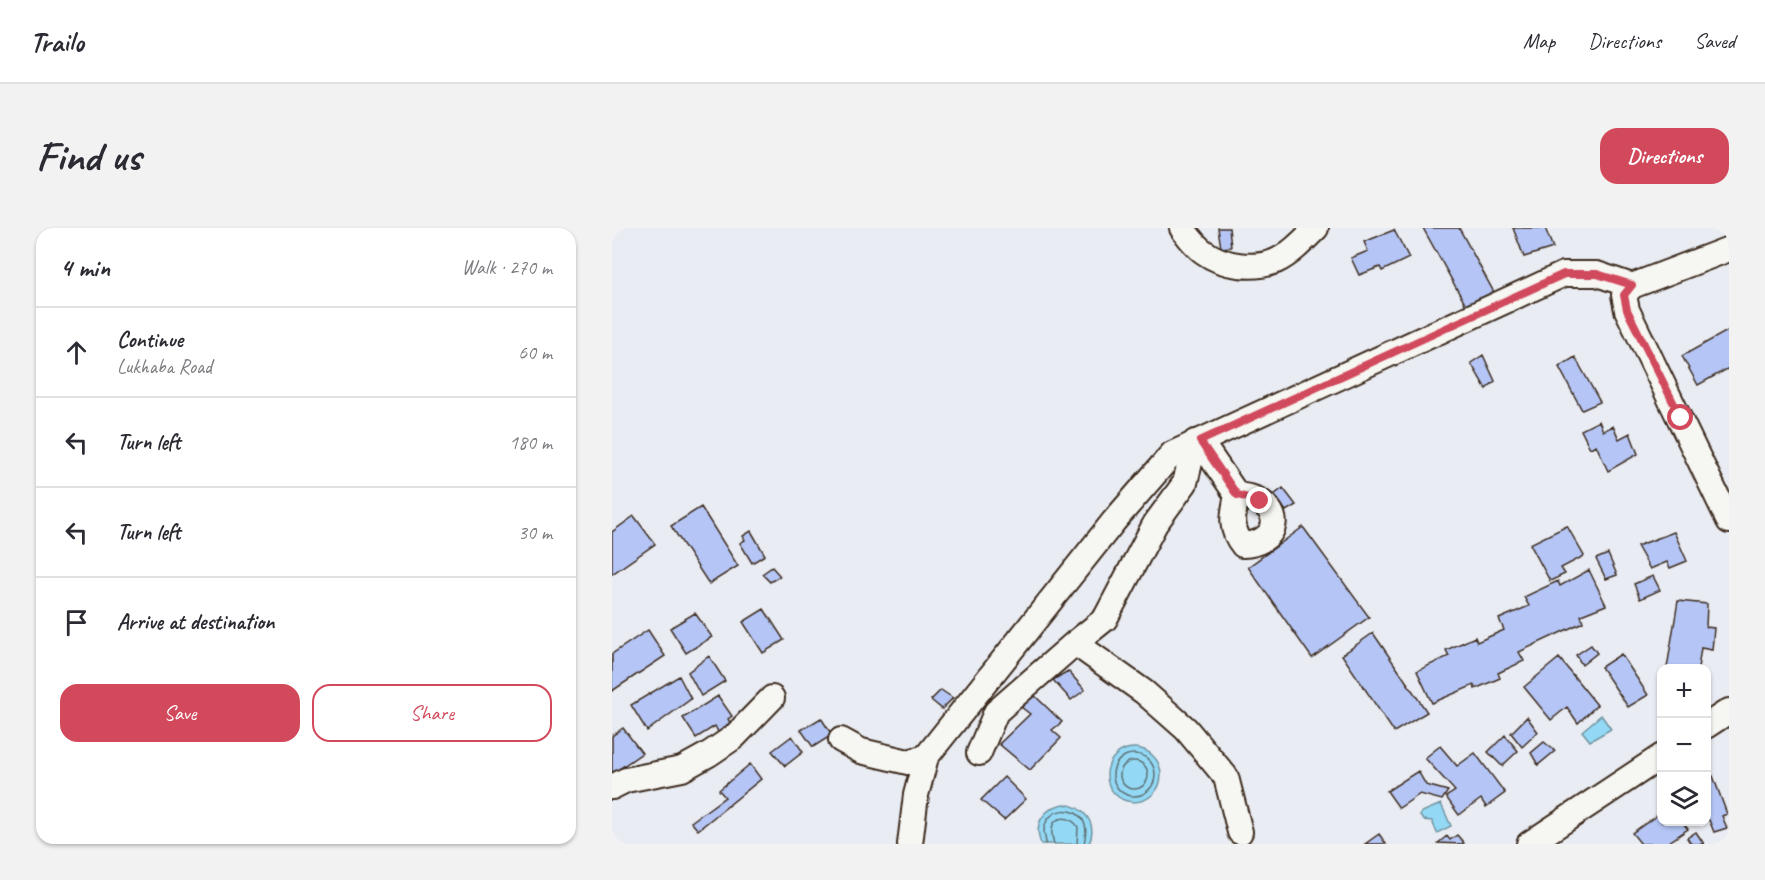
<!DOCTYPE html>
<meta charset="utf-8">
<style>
body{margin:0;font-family:Caveat,sans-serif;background:#f2f2f3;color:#2b2b33}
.controls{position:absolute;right:18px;bottom:18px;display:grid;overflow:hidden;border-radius:12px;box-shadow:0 2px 4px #0004}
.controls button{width:54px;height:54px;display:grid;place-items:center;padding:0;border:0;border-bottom:2px solid #e1e1e2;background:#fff;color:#2b2b33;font:30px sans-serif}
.stop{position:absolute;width:18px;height:18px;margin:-14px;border:4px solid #d1495b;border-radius:50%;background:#fff}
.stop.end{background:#d1495b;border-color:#fff;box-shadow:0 2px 6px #0008}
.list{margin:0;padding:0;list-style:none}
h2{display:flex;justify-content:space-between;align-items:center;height:78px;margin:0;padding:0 24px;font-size:26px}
h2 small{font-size:20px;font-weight:400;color:#7c7c81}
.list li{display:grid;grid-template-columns:39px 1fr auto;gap:18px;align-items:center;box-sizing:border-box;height:90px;padding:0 24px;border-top:2px solid #e1e1e2}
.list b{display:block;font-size:22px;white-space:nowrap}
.list p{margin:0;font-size:20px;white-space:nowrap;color:#7c7c81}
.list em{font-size:20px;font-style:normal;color:#7c7c81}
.actions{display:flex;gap:12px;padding:18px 24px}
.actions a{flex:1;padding:14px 0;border:2px solid #d1495b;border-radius:18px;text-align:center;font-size:21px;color:#d1495b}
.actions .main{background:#d1495b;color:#fff}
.icon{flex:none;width:33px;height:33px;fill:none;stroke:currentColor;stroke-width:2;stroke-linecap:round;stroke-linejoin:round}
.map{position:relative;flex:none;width:1117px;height:616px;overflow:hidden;border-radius:18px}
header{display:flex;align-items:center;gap:36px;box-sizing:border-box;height:84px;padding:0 30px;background:#fff;border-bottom:2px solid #e1e1e2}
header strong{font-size:28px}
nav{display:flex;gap:33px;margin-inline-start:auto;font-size:21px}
.intro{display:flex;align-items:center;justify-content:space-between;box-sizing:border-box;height:144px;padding:0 36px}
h1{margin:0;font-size:42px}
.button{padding:15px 27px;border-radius:18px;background:#d1495b;color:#fff;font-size:21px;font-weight:700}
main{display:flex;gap:36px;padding:0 36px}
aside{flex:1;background:#fff;border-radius:18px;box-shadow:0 2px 4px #0004}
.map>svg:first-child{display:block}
.water{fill:#93d9f5;stroke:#70939f;stroke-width:1.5}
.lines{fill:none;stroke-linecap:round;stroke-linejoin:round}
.shore{stroke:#5e7074;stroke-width:1.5}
.building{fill:#b5c6f6;stroke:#3b2a1e;stroke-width:1.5}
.minor-casing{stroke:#3b2a1e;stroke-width:28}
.minor{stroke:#f6f6f2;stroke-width:24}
.route{stroke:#d1495b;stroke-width:8}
</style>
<header>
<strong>Trailo</strong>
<nav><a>Map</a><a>Directions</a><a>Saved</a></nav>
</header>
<div class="intro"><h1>Find us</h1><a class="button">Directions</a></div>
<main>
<aside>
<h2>4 min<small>Walk · 270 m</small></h2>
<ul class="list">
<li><svg class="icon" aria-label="ahead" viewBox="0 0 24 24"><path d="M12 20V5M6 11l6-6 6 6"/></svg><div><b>Continue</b><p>Lukhaba Road</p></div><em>60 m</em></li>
<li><svg class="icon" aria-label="left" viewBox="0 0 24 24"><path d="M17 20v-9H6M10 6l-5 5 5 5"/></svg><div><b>Turn left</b></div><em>180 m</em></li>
<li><svg class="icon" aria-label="left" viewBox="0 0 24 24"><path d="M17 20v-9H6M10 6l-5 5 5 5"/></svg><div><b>Turn left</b></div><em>30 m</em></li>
<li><svg class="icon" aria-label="arrive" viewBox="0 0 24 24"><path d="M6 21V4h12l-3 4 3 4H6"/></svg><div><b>Arrive at destination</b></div></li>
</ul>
<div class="actions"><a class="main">Save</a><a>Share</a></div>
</aside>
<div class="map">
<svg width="1117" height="616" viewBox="0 0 1117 616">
<rect width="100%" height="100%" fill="#e9ecf3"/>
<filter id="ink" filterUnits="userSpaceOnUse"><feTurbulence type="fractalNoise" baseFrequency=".0167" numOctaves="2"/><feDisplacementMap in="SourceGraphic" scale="12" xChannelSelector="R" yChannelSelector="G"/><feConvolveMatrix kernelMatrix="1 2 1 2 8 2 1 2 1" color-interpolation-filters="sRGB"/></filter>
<g filter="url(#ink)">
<path class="water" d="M989,487L999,501L978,513L970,503Z
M495 547a27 27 0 1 1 54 0a27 27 0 1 1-54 0Z
M451,576C472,578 486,595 477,616H429C421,596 431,581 451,576Z
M829,576L839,598L825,605L820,593L811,592L808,588L810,584Z"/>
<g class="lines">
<path class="shore" d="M501 547a21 21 0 1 1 42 0a21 21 0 1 1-42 0Z
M508 547a14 14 0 1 1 28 0a14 14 0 1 1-28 0Z
M434,616C434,611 432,607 432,602C434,579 466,575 473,597C475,603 473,610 472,616
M442,616C441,611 439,606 440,601C442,586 460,588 466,599L465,616"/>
</g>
<path class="building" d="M606,0H617L619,19L609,20Z
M811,0H847L885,70L857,83Z
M901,0H933L941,20L912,29Z
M782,2L797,30L770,43L768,39L747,47L739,30L756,23L752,14Z
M1117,102V140L1086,157L1070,128Z
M871,127L883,153L874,161L859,135Z
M963,129L988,174L970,182L947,139Z
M987,193L991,203L1001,198L1007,211L1018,205L1026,226L996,243L984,217L978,220L969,202Z
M671,260L684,277L674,283L662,267Z
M89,279L126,338L97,356L59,298Z
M22,288L43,316L0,346V304Z
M955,298L972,328L949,340L953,346L938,353L918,316Z
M691,299L757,389L700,430L636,339Z
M139,303L153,327L140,335L128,315L133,312L131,308Z
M1062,304L1075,333L1058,340L1055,334L1038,341L1025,318Z
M996,326L1005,347L994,351L984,331Z
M160,339L168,348L158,354L150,346Z
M977,342L994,377L969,387L971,394L907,424L912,433L886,445L888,450L863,461L862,457L820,475L805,443L837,428L834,422L863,409L865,414L892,402L887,391L917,378L912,369L946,353L948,358Z
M1041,348L1048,362L1028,371L1022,356Z
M1066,373L1095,376L1094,399L1102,400L1100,422L1089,420L1086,440H1055Z
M152,381L172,412L151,425L131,394Z
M83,385L100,409L74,425L58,400Z
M36,402L53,428L0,463V426Z
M761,405L815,484L782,504L730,427Z
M979,417L985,425L970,437L964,427Z
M1009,426L1036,467L1016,479L989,439Z
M97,428L113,453L89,468L76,444Z
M947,430L985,477L966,495L955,479L939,492L912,459Z
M456,443L473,462L459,472L441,452Z
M67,448L79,471L35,503L19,477Z
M329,462L341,470L330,481L319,472Z
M422,467L450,494L440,502L449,510L418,542L387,516L418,486L409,479Z
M106,468L120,488L116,491L121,499L107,506L103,498L84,510L71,490Z
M915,489L926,504L910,519L899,505Z
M209,490L220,507L201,519L189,502Z
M11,500L30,525L0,546V508Z
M893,507L906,523L890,538L876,524Z
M180,508L191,524L173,538L160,523Z
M932,514L943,523L926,537L919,525Z
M828,518L845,538L863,525L893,565L874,579L869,571L847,587L834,569L843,563L813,530Z
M138,536L149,551L86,602L79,594L113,569L107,562Z
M806,543L814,557L836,563L830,572L808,566L787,580L775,563Z
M1101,548L1115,586L1110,588L1115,600L1102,604L1097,592H1094V550Z
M392,549L414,571L392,592L369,572Z
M1050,584V594H1070L1076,601L1054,616H1029L1020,605Z
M1084,604L1092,616H1079L1075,610Z
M767,606L774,616H753Z
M845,607L852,615L850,616L826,615L835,608L838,612Z"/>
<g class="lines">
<defs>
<path id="minor" d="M570,0C576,8 584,19 592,24C611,38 642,42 664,33C679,26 692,12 704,0
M1117,21L1020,58L1012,67L1015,82L1117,293
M588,213L625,267C621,287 617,300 631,317C660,316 674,291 648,273C641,269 632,268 625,267
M463,415L532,464L574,501L614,549L628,604
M1094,498L1117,483
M229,512L249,523L296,534L314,529
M367,525L384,484L463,415L493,391L543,296L573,255L583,214
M0,559L14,552L70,541L97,526L122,509L160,470
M298,616L304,567L314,529L502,293L560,226L952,46H985L1020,58
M917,616L1050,528"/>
</defs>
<use href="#minor" class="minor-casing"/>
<use href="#minor" class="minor"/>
</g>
</g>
<g class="lines" filter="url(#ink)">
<path class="route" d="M648,273L625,267L588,213L952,46H985L1020,57L1012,67L1015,82L1069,190"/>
</g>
</svg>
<div class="controls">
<button>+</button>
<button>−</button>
<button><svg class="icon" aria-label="layers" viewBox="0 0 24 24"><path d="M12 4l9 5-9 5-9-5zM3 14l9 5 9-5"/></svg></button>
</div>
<div class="stop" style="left:1069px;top:190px"></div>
<div class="stop end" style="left:648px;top:273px"></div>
</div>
</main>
